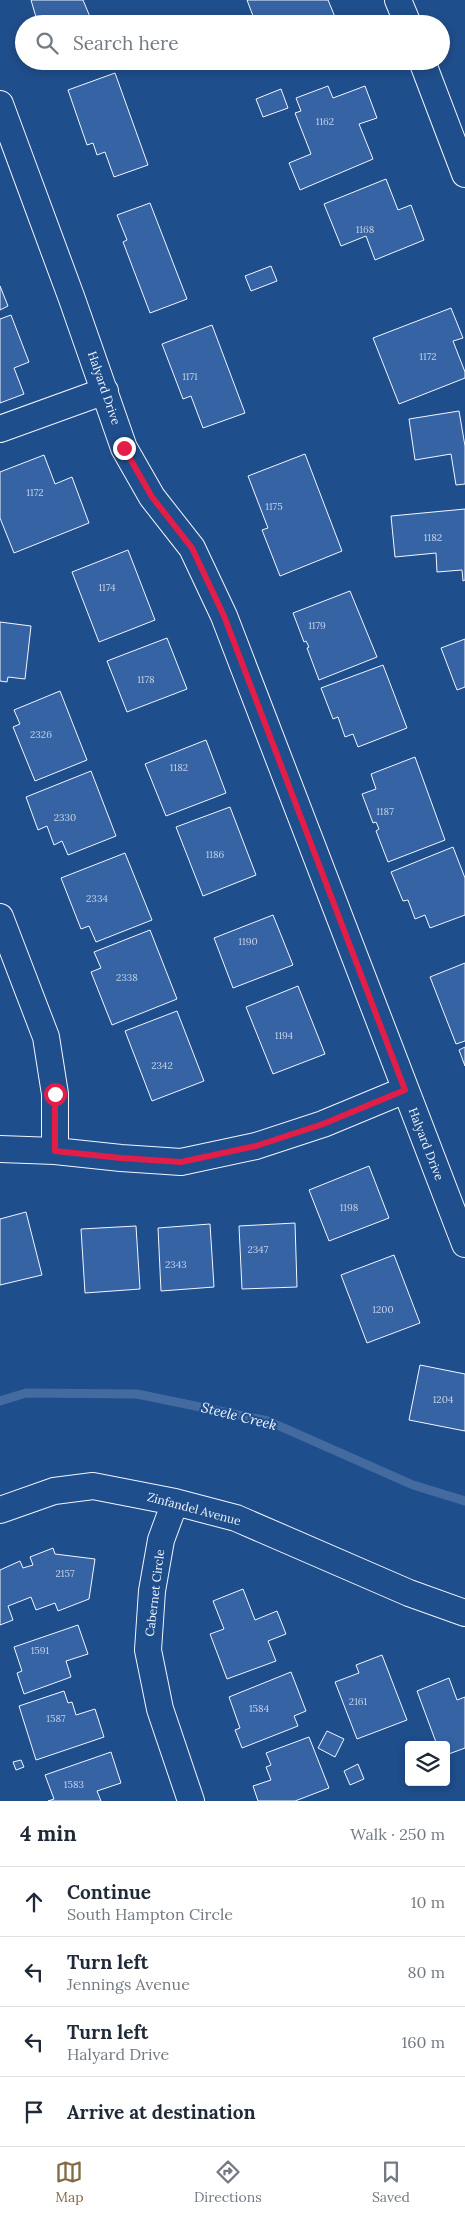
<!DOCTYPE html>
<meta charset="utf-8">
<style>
body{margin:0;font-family:Lora,serif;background:#f6f6f7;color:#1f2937}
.controls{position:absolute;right:15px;bottom:15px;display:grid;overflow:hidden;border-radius:5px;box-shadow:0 2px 8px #0003}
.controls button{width:45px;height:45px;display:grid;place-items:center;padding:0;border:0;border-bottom:1px solid #e0e1e3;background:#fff;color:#1f2937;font:25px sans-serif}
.stop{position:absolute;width:15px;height:15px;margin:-11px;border:4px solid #e11d48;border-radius:50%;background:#fff}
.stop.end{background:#e11d48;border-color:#fff;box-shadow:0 1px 5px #0008}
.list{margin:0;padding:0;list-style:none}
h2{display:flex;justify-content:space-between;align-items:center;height:65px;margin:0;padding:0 20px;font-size:21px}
h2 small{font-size:16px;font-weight:400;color:#747a83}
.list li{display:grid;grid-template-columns:32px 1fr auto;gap:15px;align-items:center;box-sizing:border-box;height:70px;padding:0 20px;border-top:1px solid #e0e1e3}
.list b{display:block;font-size:19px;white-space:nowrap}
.list p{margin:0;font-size:16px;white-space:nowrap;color:#747a83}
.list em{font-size:16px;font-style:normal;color:#747a83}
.icon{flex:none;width:28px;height:28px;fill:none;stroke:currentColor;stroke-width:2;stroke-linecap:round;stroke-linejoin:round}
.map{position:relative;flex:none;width:465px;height:1801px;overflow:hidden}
.search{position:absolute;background:#fff;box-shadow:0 2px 8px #0003;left:15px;right:15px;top:15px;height:55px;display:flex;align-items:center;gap:12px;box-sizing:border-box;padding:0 18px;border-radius:28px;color:#747a83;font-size:19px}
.sheet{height:345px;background:#fff}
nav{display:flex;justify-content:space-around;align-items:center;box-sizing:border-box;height:70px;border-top:1px solid #e0e1e3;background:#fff;font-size:14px;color:#747a83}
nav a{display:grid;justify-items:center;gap:2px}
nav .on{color:#846941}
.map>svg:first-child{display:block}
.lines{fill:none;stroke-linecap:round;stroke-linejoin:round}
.stream{stroke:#446ba0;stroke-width:9}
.building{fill:#3563a3;stroke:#f2f6ff}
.minor-casing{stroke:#f2f6ff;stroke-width:28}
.minor{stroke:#1f4e8c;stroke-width:26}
.route{stroke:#e11d48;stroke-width:6}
.labels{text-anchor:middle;stroke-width:4;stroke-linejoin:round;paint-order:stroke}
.number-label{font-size:10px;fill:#c3d1e8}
.street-label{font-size:12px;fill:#f2f6ff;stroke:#1f4e8c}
.water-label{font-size:14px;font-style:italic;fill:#f2f6ff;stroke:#1f4e8c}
</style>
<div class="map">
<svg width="465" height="1801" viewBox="0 0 465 1801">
<rect width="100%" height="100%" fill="#1f4e8c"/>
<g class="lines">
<path class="stream" d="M0,1401L26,1393L137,1394L268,1421L413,1485L465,1501"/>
</g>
<path class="building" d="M31,0H83L93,24H38Z
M247,0H328L338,24H301L298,16L278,24H256Z
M115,73L148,165L114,177L105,152L97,155L93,143L87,145L68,90Z
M328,86L333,98L365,86L377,118L359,124L373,159L300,190L289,163L311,154L295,113L301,111L296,98Z
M281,89L288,108L263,117L256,99Z
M386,179L398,210L411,205L424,240L375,260L366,236L341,246L324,204Z
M150,203L187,299L150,313L123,242L127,240L117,215Z
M271,266L277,281L251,291L245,276Z
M0,286L8,306L0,310Z
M451,308L463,338L453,341L465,372V378L399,404L373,338Z
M11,315L29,362L14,368L24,394L0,403V319Z
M212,325L245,413L203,428L191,396L183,399L162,344Z
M459,411L465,446V484L456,485L451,454L415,460L409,419Z
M305,454L342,551L280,576L262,530L268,528L248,476Z
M44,455L55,484L72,477L89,523L14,553L0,518V472Z
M465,509V580L463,581L462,570L437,572L436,553L395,557L391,516Z
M128,550L155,620L99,642L72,572Z
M350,591L377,657L319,680L307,648L309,647L306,641L304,642L293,613Z
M0,622L31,626L25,679L8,677L7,682L0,681Z
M167,638L187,689L127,712L107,661Z
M465,639V687L457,690L441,648Z
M383,665L407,728L358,747L353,734L345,737L338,717L333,719L321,688Z
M60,691L87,760L35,781L13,727L20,724L14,710Z
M206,740L226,793L166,816L145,764Z
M415,757L445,840L388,862L376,831L379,829L376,822L373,823L362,794L376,789L371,774Z
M91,771L116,836L68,855L62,841L54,845L47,826L38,830L26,797Z
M230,807L256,875L203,896L176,827Z
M453,847L465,878V915L430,928L425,915L415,919L408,900L403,901L391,872Z
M125,853L152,920L96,942L89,926L81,929L61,878Z
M273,915L293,965L233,988L214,938Z
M150,930L177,999L112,1025L91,972L101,968L94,952Z
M465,963V1041L456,1044L430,977Z
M298,986L325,1054L273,1074L246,1007Z
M177,1011L204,1081L152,1101L125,1031Z
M465,1047V1066L459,1050Z
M369,1166L389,1218L329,1241L309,1190Z
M26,1212L42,1275L0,1285V1219Z
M295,1223L297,1287L242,1289L239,1226Z
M210,1224L214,1287L161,1291L158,1228Z
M136,1226L140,1289L85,1293L81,1229Z
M394,1255L420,1323L367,1343L341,1275Z
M420,1365L465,1374V1431L409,1420Z
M53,1548L55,1554L95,1559L89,1599L58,1611L55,1603L36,1610L31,1597L8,1606L13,1620L0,1625V1570L20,1561L23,1568L33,1565L30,1557Z
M243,1589L255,1620L277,1611L286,1634L268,1641L276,1661L227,1679L210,1634L224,1629L213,1601Z
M78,1625L88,1654L66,1661L71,1677L24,1694L17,1673L22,1671L14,1647Z
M382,1655L407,1720L357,1739L335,1682L359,1673L356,1665Z
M291,1672L306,1711L294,1716L298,1726L242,1748L235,1730L240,1728L229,1697Z
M449,1678L457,1700L465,1697V1748L446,1755V1745H437L417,1691Z
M64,1691L68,1703L72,1702L76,1715L95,1709L104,1737L36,1760L19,1706Z
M327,1731L344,1739L335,1757L318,1748Z
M309,1737L329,1788L295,1801H258L253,1786L271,1780L266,1767L271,1765L266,1753Z
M111,1752L121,1783L97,1791L101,1801H48L54,1799L45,1775Z
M21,1760L24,1767L16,1770L13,1762Z
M358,1764L364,1779L350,1785L344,1771Z"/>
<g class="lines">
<defs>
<path id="minor" d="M398,0L408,24
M422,61L465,174
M0,104L72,299L124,448L152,497L192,548L224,616L465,1244
M0,429L105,391
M0,917L46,1037L55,1094V1151
M0,1149L55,1151L121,1158L181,1162L256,1146L323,1124L405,1090
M175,1502L161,1540L152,1591L148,1650L160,1709L191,1801
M0,1510L54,1491L93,1486L175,1502L236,1518L409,1593L465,1613"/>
</defs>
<use href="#minor" class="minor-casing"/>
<use href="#minor" class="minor"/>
</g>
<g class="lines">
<path class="route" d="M55,1094V1151L121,1158L181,1162L256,1146L323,1124L405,1090L224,616L192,548L152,497L124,448"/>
</g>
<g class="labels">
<g class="number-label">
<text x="325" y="125">1162</text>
<text x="365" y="233">1168</text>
<text x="428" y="360">1172</text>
<text x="190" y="380">1171</text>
<text x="35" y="496">1172</text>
<text x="274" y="510">1175</text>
<text x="433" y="541">1182</text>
<text x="107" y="591">1174</text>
<text x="317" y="629">1179</text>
<text x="146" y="683">1178</text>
<text x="41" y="738">2326</text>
<text x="179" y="771">1182</text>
<text x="385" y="815">1187</text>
<text x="65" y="821">2330</text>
<text x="215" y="858">1186</text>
<text x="97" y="902">2334</text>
<text x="248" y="945">1190</text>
<text x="127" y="981">2338</text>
<text x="284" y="1039">1194</text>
<text x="162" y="1069">2342</text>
<text x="349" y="1211">1198</text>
<text x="258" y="1253">2347</text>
<text x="176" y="1268">2343</text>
<text x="383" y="1313">1200</text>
<text x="443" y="1403">1204</text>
<text x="65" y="1577">2157</text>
<text x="40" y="1654">1591</text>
<text x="358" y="1705">2161</text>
<text x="259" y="1712">1584</text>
<text x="56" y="1722">1587</text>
<text x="74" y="1788">1583</text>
</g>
<g class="street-label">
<text transform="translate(104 388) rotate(71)" y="4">Halyard Drive</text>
<text transform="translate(426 1144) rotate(69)" y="4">Halyard Drive</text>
<text transform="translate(194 1509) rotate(15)" y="4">Zinfandel Avenue</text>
<text transform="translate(155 1593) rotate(-83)" y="4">Cabernet Circle</text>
</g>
<g class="water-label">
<text transform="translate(239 1416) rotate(14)" y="5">Steele Creek</text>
</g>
</g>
</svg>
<div class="controls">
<button><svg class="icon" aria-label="layers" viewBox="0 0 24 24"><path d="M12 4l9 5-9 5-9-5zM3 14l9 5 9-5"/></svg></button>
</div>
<div class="stop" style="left:55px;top:1094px"></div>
<div class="stop end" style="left:124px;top:448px"></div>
<div class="search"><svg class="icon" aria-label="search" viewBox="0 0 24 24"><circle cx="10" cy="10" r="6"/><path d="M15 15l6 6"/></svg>Search here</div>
</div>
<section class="sheet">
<h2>4 min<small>Walk · 250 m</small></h2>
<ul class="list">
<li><svg class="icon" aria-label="ahead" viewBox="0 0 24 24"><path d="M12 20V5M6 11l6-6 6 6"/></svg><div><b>Continue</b><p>South Hampton Circle</p></div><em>10 m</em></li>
<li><svg class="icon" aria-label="left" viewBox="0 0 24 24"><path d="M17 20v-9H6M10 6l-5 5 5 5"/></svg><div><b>Turn left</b><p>Jennings Avenue</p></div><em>80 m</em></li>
<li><svg class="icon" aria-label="left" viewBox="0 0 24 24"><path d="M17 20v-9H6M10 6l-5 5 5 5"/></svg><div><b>Turn left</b><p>Halyard Drive</p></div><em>160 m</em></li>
<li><svg class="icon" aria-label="arrive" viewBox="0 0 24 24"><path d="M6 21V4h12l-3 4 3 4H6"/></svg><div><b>Arrive at destination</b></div></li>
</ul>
</section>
<nav>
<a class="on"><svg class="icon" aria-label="map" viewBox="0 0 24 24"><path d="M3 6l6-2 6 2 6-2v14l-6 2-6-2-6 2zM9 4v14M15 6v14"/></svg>Map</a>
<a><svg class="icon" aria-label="directions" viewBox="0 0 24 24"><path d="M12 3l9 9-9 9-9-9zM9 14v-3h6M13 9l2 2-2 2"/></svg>Directions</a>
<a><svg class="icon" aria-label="saved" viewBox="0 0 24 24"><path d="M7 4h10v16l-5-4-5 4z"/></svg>Saved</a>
</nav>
